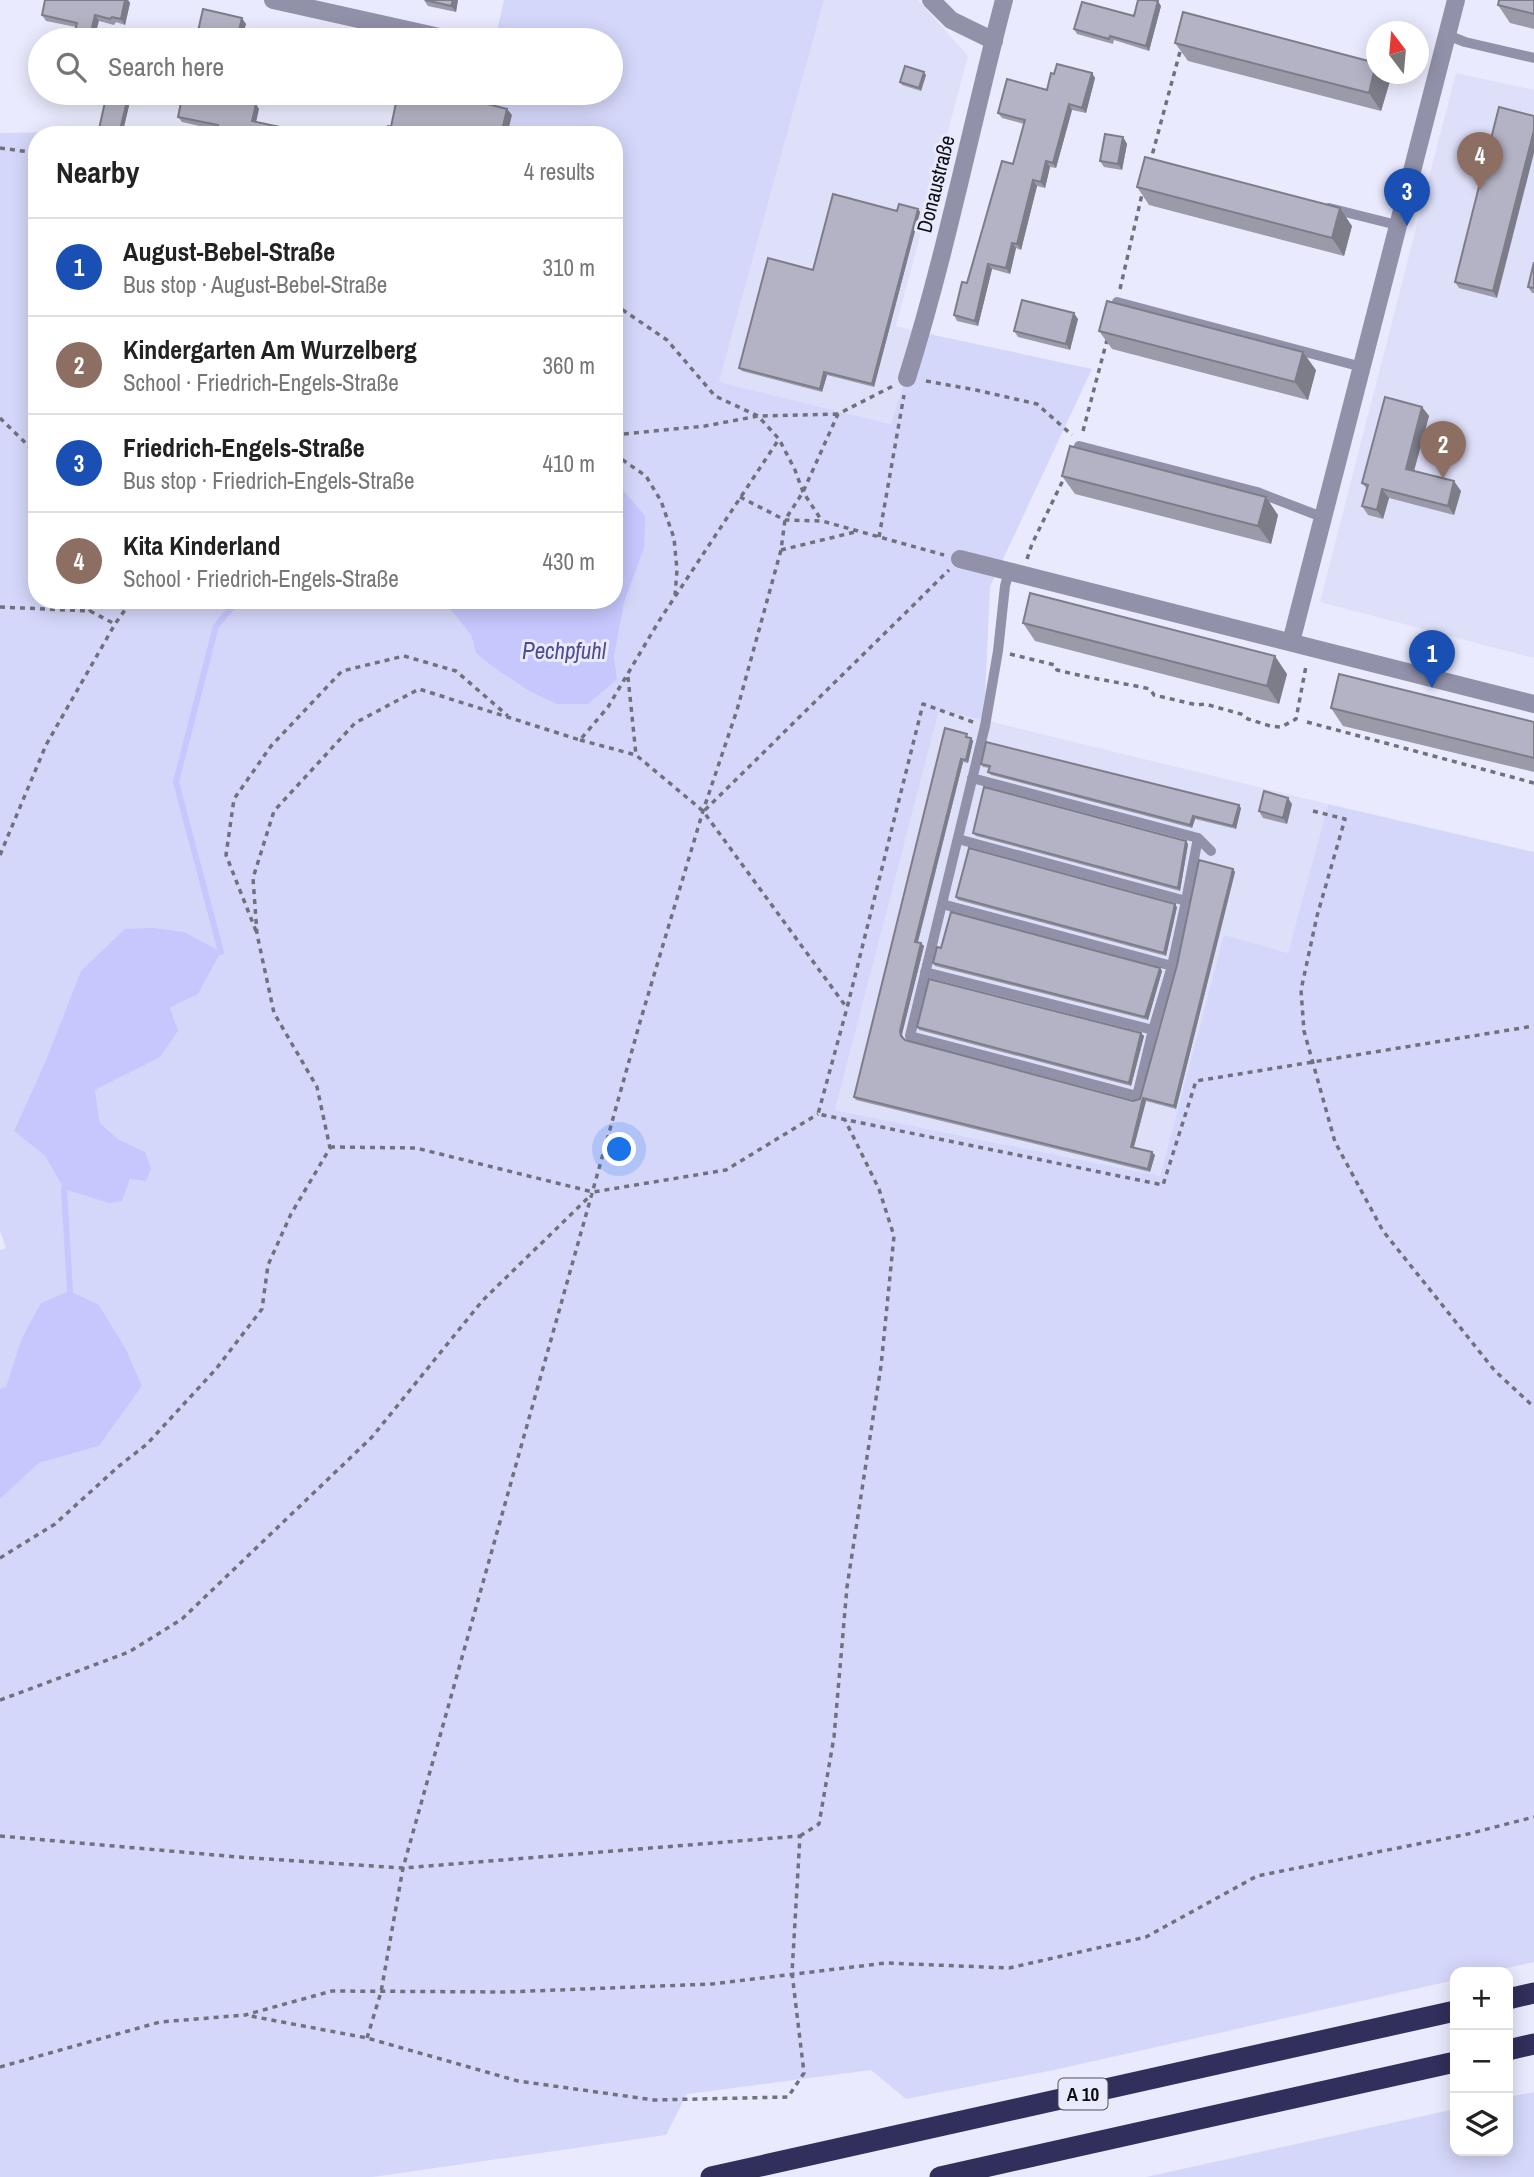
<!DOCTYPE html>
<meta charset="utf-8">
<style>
body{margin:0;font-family:"Archivo Narrow",sans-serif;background:#f6f6f6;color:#222}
.controls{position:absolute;right:21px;bottom:21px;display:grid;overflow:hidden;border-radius:14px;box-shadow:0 4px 18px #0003}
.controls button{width:63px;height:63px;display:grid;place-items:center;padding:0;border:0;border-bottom:2px solid #e0e0e0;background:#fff;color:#222;font:35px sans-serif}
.compass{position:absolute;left:1366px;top:21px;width:63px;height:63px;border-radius:50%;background:#fff;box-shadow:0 4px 18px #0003;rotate:344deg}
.you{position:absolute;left:620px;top:1150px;width:24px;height:24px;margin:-18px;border:5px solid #fff;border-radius:50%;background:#1a73e8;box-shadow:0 0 0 10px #1a73e833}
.badge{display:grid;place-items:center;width:46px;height:46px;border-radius:50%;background:#7a5b30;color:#fff;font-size:23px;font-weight:700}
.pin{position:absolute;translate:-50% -58px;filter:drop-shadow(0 2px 4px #0008)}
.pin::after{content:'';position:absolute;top:37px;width:24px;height:21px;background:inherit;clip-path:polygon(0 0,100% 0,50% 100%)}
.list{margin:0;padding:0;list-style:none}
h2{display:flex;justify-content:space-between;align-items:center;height:91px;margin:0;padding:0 28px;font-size:30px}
h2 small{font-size:23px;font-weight:400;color:#767676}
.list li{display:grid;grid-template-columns:46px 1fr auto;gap:21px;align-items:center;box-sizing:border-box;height:98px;padding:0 28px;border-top:2px solid #e0e0e0}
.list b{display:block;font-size:26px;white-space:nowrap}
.list p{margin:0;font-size:23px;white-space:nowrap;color:#767676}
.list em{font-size:23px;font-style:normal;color:#767676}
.icon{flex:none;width:38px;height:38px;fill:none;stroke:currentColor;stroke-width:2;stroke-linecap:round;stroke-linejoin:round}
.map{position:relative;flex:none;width:1534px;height:2177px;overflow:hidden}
.search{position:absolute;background:#fff;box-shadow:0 4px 18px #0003;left:28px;top:28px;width:595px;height:77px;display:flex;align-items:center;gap:18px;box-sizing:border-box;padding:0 24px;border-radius:38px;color:#767676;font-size:26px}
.panel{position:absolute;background:#fff;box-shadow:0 4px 18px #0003;left:28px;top:126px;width:595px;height:483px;border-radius:28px}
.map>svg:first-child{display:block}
.built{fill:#dedff9}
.green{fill:#d5d7fa;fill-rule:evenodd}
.water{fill:#c5c7fd}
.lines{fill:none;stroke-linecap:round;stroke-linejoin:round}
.stream{stroke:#c5c7fd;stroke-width:6}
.path{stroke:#70717d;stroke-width:3.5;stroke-dasharray:5 5;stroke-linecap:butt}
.lane{stroke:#9192a9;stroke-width:10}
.street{stroke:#9192a9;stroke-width:18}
.highway{stroke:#312f5b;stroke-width:21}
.wall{fill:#9a9aa9}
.shaded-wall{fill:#7d7d8a}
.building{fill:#b3b3c5;stroke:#7d7d8a;stroke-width:2}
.labels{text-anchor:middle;stroke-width:6;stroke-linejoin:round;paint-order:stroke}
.shield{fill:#e9eafd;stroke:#4f505a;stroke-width:2}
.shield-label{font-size:19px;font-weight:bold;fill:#0d0e14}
.street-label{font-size:21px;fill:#0d0e14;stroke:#e9eafd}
.water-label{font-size:23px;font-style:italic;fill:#504d8f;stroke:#e9eafd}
</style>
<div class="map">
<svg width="1534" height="2177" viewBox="0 0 1534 2177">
<rect width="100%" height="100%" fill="#e9eafd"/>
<path class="built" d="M824,0H918L968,56L896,326L920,332L892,424L719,382Z
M1456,73L1534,90V658L1320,602Z
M939,709L1328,804L1288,953L1224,936L1160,1176L835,1110Z"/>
<path class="green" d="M504,0H824L719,382L891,424L920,332L1092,369L990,587L984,720L939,710L835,1110L1160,1176L1224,935L1288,953L1328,804L1534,852V1962L1488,1972H1455V1980L1054,2070L906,2099L871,2070L687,2094L666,2135L373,2177H0V1499L39,1463L99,1446L142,1386L126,1349L99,1305L21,1340L6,1388L0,1389V1250L6,1248L0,1231V133L57,132L68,135H37V600H443L471,635L476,653L529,691L617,679L614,657L624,603L644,549L618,484L614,482V135H474L483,93H611V40H495ZM221,952L198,994L170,1008L159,1058L95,1090L100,1123L118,1139L145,1152L127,1186L122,1201L64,1189L45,1156L14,1131L47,1058Z
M1534,2092V2177H1146L1455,2109V2151H1508V2097Z"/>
<path class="water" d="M614,482L618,484L645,516L644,549L624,603L614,657L617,679L588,704H557L529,691L492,666L476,653L471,635L443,600H614Z
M153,928L184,932L221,952L198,994L170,1008L178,1031L159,1058L95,1090L100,1123L118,1139L145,1152L151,1169L146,1181L130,1179L122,1201L109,1203L64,1189L45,1156L14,1131L47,1058L81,971L125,929Z
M70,1291L99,1305L126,1349L142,1386L99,1446L39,1463L0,1499V1389L6,1387L21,1340L41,1303Z"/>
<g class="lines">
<path class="stream" d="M221,952L176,782L216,626L238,600
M64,1189L70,1291"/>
<path class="path" d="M0,148L37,153
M1150,163L1181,48
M1120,289L1143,190
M614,304L667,340L715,396L758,416L838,414
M926,381L976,390L1037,404L1072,435
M0,418L37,454
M1083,431L1107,340
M614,435L705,426L758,416L779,439L795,470L803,492L822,521
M614,454L646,476L661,501L674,538L677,570L675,595
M740,497L785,520L822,521L944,555
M879,537L904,395
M781,550L855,532
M1027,559L1032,544L1066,474
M87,600L90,611
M0,607L90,611L115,624
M1010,654L1055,665L1057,670C1088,678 1118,682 1150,689L1154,695L1197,705L1205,704L1241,714L1248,719L1270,726L1281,727L1296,719L1306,666
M628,677L636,755
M973,722L923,704L847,1008L818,1114L1163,1185L1196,1081L1534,1026
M1307,722L1534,783
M580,740L636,755L703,811L847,1008
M705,810L949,570
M1313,811L1345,819L1317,916L1301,990L1304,1031L1335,1142L1383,1231L1495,1371L1534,1407
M0,855L46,745L115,624L132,600
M256,931L226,855L234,799L271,746L342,671L404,656L456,671L508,716
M330,1147L416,1148L593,1192L726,1170L818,1114
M0,1558L55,1524L119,1466L147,1444L216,1369L262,1309L268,1265L291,1214L330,1148L317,1087L274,1013L257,934L253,878L274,811L355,723L419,689L580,740L608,707L659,621L779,439
M0,1700L129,1652L182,1619L372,1437L483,1300L592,1194
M0,1836L238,1857L403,1868L800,1836L792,1973L804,2073L788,2097L654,2100L518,2081L367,2038L245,2015
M800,1836L819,1824L834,1737L847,1587L881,1366L894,1236L879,1189L845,1120
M367,2038L381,1992L403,1868L640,1022L703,811L737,710L781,550L785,520L803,492L838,414L893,386
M0,2067L160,2022L245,2015L332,1991L506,1992L712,1984L886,1963L1009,1968L1146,1937L1257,1876L1468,1834L1534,1817"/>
<path class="lane" d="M1447,35L1465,42L1534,58
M1329,208L1397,225
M1117,302L1362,367
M1079,446L1257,492L1322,517
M1009,571L1005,586L998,651L985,726L910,1036L1137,1096L1153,1030
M972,778L1198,838L1211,851
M958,839L1186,901L1198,838
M942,904L1172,966L1186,901
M925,972L1153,1030L1172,966"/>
<path class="street" d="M273,0L453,40
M931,0L951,20L994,41
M907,378C946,254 971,126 1004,0
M960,559L1534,704
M1291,642L1456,0"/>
<path class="highway" d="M1508,1999L1534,1993
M1508,2050L1534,2044
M711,2177L1455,2011
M940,2177L1455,2062"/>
</g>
<path class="wall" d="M45,0H128L130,3L125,25L116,22L114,25L99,21L76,27L46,21L42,15Z
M424,0H458L456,12L428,6Z
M1534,0V29L1510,23L1498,5Z
M1161,6L1149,51L1114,40L1113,44L1077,34L1074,29L1134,16Z
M1175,43L1390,81L1381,111L1188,61Z
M1092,73L1095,78L1086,113L1072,110L1056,168L1050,167L1045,188L1037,186L1021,250L1016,248L1010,274L992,269L978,326L957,321L954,315L967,283L1013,164L1024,124L1002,118L998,113L1047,90L1054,74Z
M926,75L921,91L902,85L900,82Z
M107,93H132L122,135H113L101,132L99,129Z
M340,93L337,105L317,101L313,95Z
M250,99L259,109L217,130L182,122L178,117Z
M1499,107L1497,298L1459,288L1455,282Z
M1123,137L1127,144L1122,170L1104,167L1100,161Z
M1137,187L1352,226L1344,256L1149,205Z
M918,209L920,212L874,387L827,375L822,392L742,371L739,368L813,270L897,211Z
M1534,262V293H1532L1528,287Z
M1078,319L1070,350L1018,337L1014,331Z
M1099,331L1316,370L1308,400L1112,349Z
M1422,407L1429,416L1414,471L1461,491L1454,515L1389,498L1383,519L1368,515L1362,506L1367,489L1362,483Z
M1062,476L1278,515L1271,544L1075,494Z
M1023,623L1287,674L1279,704L1035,641Z
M1331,708L1534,722V772L1343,726Z
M945,728L971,738L973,741L968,763L963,762L918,942L924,946L902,1034L903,1038L905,1040L1133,1101L1140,1099L1233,869L1235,872L1176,1109L1146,1101L1134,1147L1155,1155L1150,1172L856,1100L854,1097Z
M981,764L1241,808L1236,829L1195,819L1192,828L991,775L988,772L989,768L983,767Z
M1292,804L1287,824L1263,818L1259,811Z
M973,833L1188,844L1180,891L976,836Z
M956,897L1177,907L1166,956L958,900Z
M933,963L1160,968L1162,971L1148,1020L935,966Z
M917,1027L1141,1033L1144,1036L1131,1086L919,1030Z"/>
<path class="shaded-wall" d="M125,0H128L130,3L125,25L121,19Z
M453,0H458L456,12L451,6Z
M1158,1L1161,6L1149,51L1146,46Z
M95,15L99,21L94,40H89Z
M242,18L246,24L243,35L239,30Z
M1376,65V74H1384L1390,81L1381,111L1369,93Z
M924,72L926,75L921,91L919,88Z
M1092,73L1095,78L1086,113L1082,108Z
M129,93H132L122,135H120L119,134Z
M334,93H340L337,105L332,99Z
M256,104L259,109L255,127L252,121Z
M1069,104L1072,110L1056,168L1053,163Z
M507,109L512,115L507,135H501Z
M1534,130V153L1497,298L1493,291Z
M1123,137L1127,144L1122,170L1118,164Z
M1046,161L1050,167L1045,188L1041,182Z
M1033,180L1037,186L1021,250L1017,244Z
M1340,208L1352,226L1344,256L1332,238Z
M918,209L920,212L874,387L872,384Z
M1012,243L1016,248L1010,274L1006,268Z
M988,264L992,269L978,326L975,321Z
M1074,313L1078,319L1070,350L1066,344Z
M1303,352L1316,370L1308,400L1295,382Z
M824,372L827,375L822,392L820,389Z
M1422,407L1429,416L1412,478L1406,469Z
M1454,481L1461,491L1454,515L1448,506Z
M1382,489L1389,498L1383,519L1377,510Z
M1266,497L1278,515L1271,544L1258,526Z
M1275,656L1287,674L1279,704L1267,686Z
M971,738L973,741L968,763L966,760Z
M961,759L963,762L917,945L915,942Z
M1288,798L1292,804L1287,824L1283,818Z
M1239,805L1241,808L1236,829L1233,826Z
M1193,816L1195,819L1192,828L1190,825Z
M1186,841L1188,844L1180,891L1178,888Z
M1233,869L1235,872L1176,1109L1174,1106Z
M1175,904L1177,907L1166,956L1164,953Z
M921,943L924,946L902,1034L903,1039L901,1036L900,1031Z
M1160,968L1162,971L1148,1020L1145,1017Z
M1141,1033L1144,1036L1131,1086L1129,1083Z
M1143,1098L1146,1101L1133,1150L1131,1147Z
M1152,1152L1155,1155L1150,1172L1148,1169Z"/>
<path class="building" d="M45,0H125L121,19L112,17L110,19L95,15L89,40H73L77,23L42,15Z
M425,0H453L451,6Z
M1138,0H1152L1158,1L1146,46L1110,36L1109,39L1074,29L1082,2L1134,16Z
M1499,0H1534V14L1498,5Z
M203,9L242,18L239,30L277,40H196Z
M1183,12L1376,63L1369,93L1175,43Z
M144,32L167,37V40H142Z
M1057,64L1092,73L1082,108L1069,104L1053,163L1046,161L1041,182L1033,180L1017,244L1012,243L1006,268L988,264L975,321L954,315L962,282L967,283L1002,161L1013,164L1025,120L998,113L1007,79L1047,90L1051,73L1054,74Z
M905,66L924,72L919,88L900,82Z
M107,93H129L119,134L99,129Z
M183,93H218L250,99L249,102L256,104L252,121L318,135H216L218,125L178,117Z
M313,93H334L332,99L313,95Z
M398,93H437L444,94L445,93L507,109L501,135H386L388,126L391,127Z
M1499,107L1534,116V130L1493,291L1455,282Z
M1105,134L1123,137L1118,164L1100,161Z
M1145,157L1340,208L1332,238L1137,187Z
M833,194L897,211L899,204L918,209L872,384L824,372L820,389L739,368L768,258L813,270Z
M1534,262V288L1528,287Z
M1022,300L1074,313L1066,344L1014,331Z
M1107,301L1303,352L1295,382L1099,331Z
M1385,397L1422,407L1406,469L1454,481L1448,506L1382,489L1377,510L1362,506L1368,485L1362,483Z
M1070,446L1266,497L1258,526L1062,476Z
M1030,593L1275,656L1267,686L1023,623Z
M1339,674L1534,722V758L1331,708Z
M945,728L967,734L966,737L971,738L966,760L961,759L915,942L921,943L900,1031L901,1036L905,1040L1133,1101L1140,1099L1177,965L1199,860L1233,869L1174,1106L1143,1098L1131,1147L1152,1152L1148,1169L854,1097Z
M986,742L1239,805L1233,826L1193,816L1190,825L988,772L990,766L981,764Z
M984,787L1186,841L1178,888L973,833Z
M1264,791L1288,798L1283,818L1259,811Z
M969,848L1175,904L1164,953L956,897Z
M951,912L1160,968L1145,1017L933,963L937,947L941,948Z
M929,979L1141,1033L1129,1083L917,1027Z"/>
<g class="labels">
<rect class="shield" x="1058.5" y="2078.5" width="49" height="31" rx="5"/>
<g class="shield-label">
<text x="1083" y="2101">A 10</text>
</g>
<g class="street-label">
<text transform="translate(936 184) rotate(-76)" y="7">Donaustraße</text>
</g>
<g class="water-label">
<text x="564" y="659">Pechpfuhl</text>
</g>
</g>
</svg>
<div class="controls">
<button>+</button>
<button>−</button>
<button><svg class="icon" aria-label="layers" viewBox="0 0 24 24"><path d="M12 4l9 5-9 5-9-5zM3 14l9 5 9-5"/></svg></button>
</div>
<svg class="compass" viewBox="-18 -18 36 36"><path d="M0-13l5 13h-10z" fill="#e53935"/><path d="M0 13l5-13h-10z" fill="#767676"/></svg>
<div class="you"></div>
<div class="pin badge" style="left:1432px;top:688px;background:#1a4fb4">1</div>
<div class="pin badge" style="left:1443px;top:479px;background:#8d6e63">2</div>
<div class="pin badge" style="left:1407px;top:226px;background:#1a4fb4">3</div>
<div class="pin badge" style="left:1480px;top:190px;background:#8d6e63">4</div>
<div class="search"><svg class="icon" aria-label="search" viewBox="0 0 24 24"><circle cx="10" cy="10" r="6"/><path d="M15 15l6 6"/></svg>Search here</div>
<section class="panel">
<h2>Nearby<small>4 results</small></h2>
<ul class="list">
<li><span class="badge" style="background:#1a4fb4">1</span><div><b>August-Bebel-Straße</b><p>Bus stop · August-Bebel-Straße</p></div><em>310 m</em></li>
<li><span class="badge" style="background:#8d6e63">2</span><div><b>Kindergarten Am Wurzelberg</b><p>School · Friedrich-Engels-Straße</p></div><em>360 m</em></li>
<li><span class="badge" style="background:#1a4fb4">3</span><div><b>Friedrich-Engels-Straße</b><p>Bus stop · Friedrich-Engels-Straße</p></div><em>410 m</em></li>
<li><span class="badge" style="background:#8d6e63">4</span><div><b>Kita Kinderland</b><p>School · Friedrich-Engels-Straße</p></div><em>430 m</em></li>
</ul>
</section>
</div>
